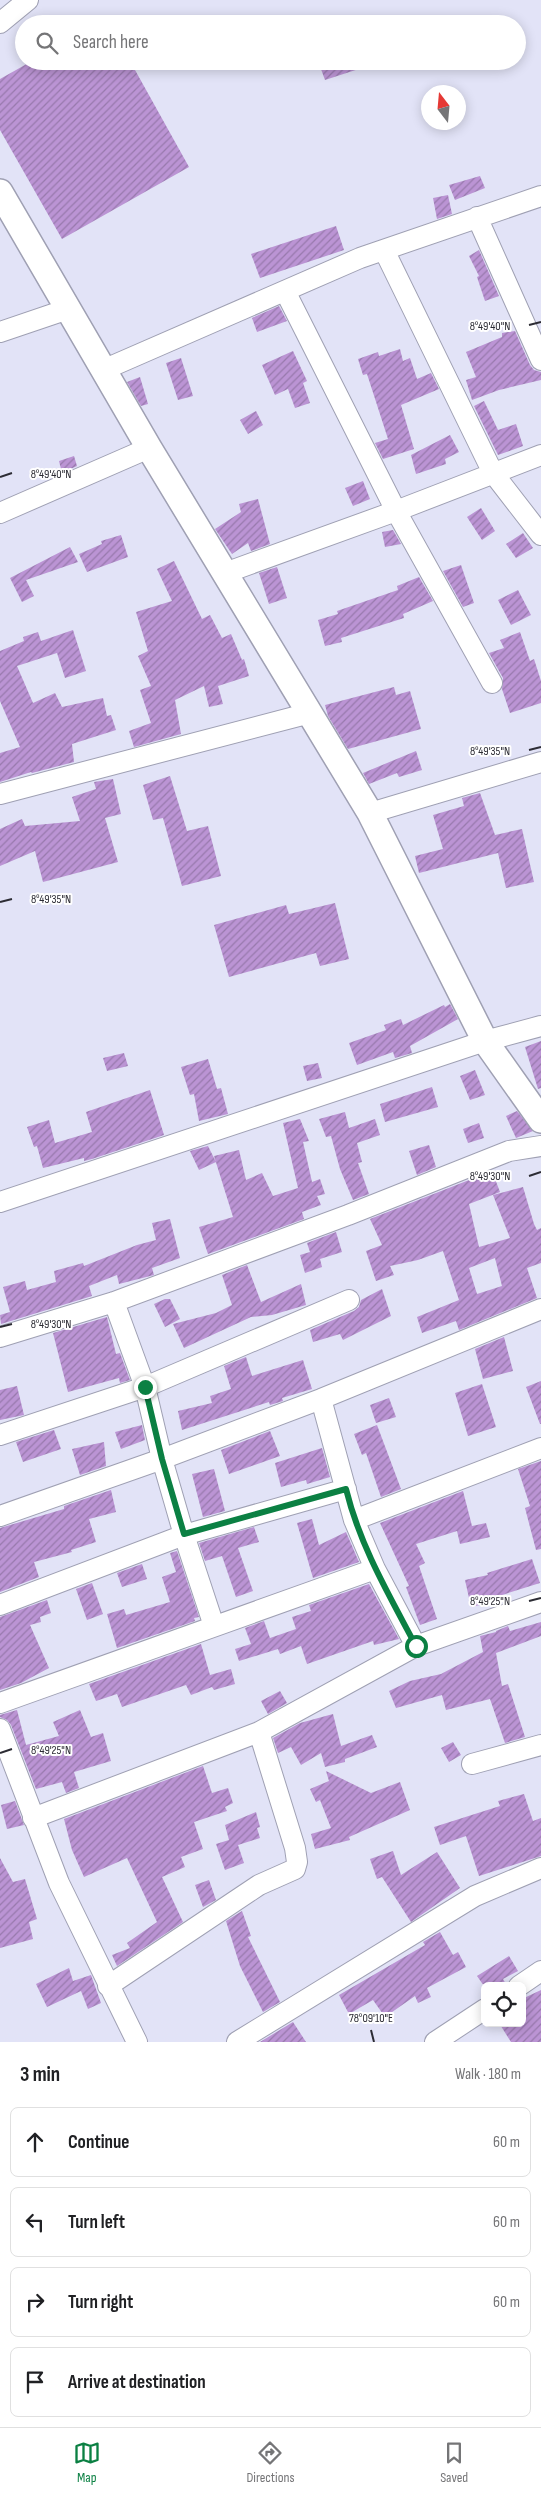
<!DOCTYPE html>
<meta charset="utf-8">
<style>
body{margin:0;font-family:"Sofia Sans Condensed",sans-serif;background:#f2f2f2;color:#202124}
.controls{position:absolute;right:15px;bottom:15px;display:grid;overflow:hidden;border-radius:8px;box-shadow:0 2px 12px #0003}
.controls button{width:45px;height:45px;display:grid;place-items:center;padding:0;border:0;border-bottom:1px solid #e0e0e0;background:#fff;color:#202124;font:25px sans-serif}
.compass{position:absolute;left:421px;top:85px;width:45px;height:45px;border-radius:50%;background:#fff;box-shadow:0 2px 12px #0003;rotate:344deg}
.stop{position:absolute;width:15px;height:15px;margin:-11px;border:4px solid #0b8043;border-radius:50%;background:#fff}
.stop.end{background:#0b8043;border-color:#fff;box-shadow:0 1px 5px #0008}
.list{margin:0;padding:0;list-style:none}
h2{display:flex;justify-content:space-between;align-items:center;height:65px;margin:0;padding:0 20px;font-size:21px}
h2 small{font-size:16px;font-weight:400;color:#757577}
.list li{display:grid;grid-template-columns:32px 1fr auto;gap:15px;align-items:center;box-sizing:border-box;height:70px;margin:0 10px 10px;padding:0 10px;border:1px solid #e0e0e0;border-radius:8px}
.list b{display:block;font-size:19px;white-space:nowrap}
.list em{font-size:16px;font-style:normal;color:#757577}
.icon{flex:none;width:28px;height:28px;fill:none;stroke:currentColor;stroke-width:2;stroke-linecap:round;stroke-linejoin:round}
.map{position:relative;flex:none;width:541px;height:2042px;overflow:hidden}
.search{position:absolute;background:#fff;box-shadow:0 2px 12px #0003;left:15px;right:15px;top:15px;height:55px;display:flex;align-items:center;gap:12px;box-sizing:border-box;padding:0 18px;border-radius:28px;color:#757577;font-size:19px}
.sheet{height:385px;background:#fff}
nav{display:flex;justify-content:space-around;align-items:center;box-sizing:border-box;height:70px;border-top:1px solid #e0e0e0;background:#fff;font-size:14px;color:#757577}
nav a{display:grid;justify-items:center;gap:2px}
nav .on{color:#0b8043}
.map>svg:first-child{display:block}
.building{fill:url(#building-hatch);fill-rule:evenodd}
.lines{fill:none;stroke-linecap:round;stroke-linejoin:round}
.minor-casing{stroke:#9fa0b3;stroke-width:22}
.tertiary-casing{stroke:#9fa0b3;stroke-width:28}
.minor{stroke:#fff;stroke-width:20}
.tertiary{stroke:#fff;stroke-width:25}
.route{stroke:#0b8043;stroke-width:6}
.ticks{fill:none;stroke:#2c2c34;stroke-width:2}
.ticks-label{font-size:12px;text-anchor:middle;fill:#2c2c34;stroke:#fff;stroke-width:4;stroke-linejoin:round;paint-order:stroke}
</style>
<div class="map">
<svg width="541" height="2042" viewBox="0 0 541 2042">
<defs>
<pattern id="building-hatch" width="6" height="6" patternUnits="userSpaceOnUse" patternTransform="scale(1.25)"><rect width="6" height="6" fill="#bb94d4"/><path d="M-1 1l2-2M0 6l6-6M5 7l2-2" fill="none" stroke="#9879ad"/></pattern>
</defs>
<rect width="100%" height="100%" fill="#e2e3f7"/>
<path class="building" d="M32,61H130L189,167L62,239L0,130V79Z
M318,61H374V64L325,80Z
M480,176L485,188L455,200L449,185Z
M448,195L452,214L437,219L433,198Z
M336,226L344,250L260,278L251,254Z
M479,250L499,296L485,301L477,277L479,276L469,256Z
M279,306L287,321L257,332L252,318Z
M515,331L530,365L534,370L541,372V380L499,390L472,400L466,380L476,377L466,352L502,337V333Z
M400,349L403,361L410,358L417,379L431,373L439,389L401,405L414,449L383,459L375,443L388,439L367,374L363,375L358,359L378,352L379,356Z
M293,351L307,381L303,383L310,403L295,408L288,389L275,395L262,365Z
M181,358L193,396L178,400L166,363Z
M140,377L148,404L141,406L127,382Z
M484,401L498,430L516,424L523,446L498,455L474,406Z
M256,411L263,425L248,434L240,420Z
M450,435L459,452L445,459L446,464L416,474L411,455Z
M74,456L77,466L62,473L59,461Z
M363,481L370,499L353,506L345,488Z
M258,499L270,544L251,551L248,543L232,554L215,529L241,512L239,504Z
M481,508L495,531L482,540L467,517Z
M393,530L401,544L385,547L382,532Z
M523,533L533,548L516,558L506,544Z
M121,535L128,557L87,572L79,554L102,544L101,541Z
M70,547L78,562L26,580L34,596L22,602L10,578Z
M174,561L202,619L210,615L222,638L231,634L242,660L244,659L249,676L218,686L223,704L209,707L204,686L175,700L181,734L134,747L129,731L151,723L140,690L151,686L138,656L148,651L136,612L172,601L157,569Z
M461,565L474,603L463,607L443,571Z
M277,567L287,598L269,604L259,573Z
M419,577L433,601L403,614L404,618L341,638L342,642L325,646L318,620L338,614L337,611L398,590L397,586Z
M518,590L531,615L511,625L498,600Z
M73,630L86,671L65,678L57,653L17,666L33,703L55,693L62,707L103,698L107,716L111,715L116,730L72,744L74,762L32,773L31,772L0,782V753L20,747L0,701V651L24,641L23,637L38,632L41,641Z
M520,632L530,661L534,659L541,681V703L510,713L502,689L503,678L489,653L504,648L500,640Z
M394,687L396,695L410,691L421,729L348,749L328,716L325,705Z
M416,751L422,770L399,777L397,773L369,784L363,773Z
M170,776L187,831L208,826L221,876L182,886L163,818L153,820L143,785Z
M113,779L121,814L105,818L118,862L43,882L35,851L0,866V829L22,819L25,826L80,821L72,797L96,789L94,782Z
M480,793L495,835L522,829L534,882L506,888L498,853L419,873L415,856L443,849L433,815L464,806L462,798Z
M335,903L349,959L320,966L316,953L229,977L214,925L286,905L289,914Z
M450,1004L458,1019L410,1046L412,1053L395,1058L393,1052L357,1065L349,1043L386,1030L384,1025L401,1019L403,1025L444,1005L445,1007Z
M541,1041V1088L538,1089L525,1047Z
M124,1053L128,1066L107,1071L103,1058Z
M208,1059L217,1089L221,1088L228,1114L199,1121L194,1094L190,1095L181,1067Z
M318,1063L322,1078L307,1081L303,1066Z
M475,1070L485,1095L470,1100L460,1076Z
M432,1087L438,1107L385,1122L380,1104Z
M150,1090L164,1135L92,1159L84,1161V1158L43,1168L37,1146L34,1147L27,1127L49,1120L55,1143L92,1132L86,1112Z
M517,1111L533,1131L516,1138L506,1116Z
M345,1112L349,1128L375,1119L380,1135L357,1143L362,1162L358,1163L369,1194L353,1200L340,1169L331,1136L326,1137L319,1119Z
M300,1119L309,1141L303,1142L312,1182L320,1179L325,1194L317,1196L321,1205L302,1212L304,1219L208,1254L199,1227L233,1217L214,1156L239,1150L246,1180L262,1173L273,1196L298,1188L283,1123Z
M479,1123L484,1138L468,1143L463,1129Z
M429,1145L436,1167L417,1175L409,1151Z
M208,1146L216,1162L199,1170L190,1151Z
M492,1171L500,1192L469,1204L479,1247L510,1238L493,1195L523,1187L534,1224L537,1230L541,1228V1263L527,1268L537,1298L459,1330L456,1321L422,1333L417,1317L459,1300L443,1251L418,1260L390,1266L394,1275L376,1281L366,1251L382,1245L370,1219ZM495,1258L502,1286L477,1294L469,1268Z
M170,1219L180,1258L152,1268L154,1275L119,1284L117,1275L89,1286L92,1296L1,1324L0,1315L10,1312L3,1287L25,1281L27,1290L56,1282L54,1271L83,1263L84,1266L137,1245L156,1240L152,1223Z
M336,1232L342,1252L320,1259L322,1267L305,1273L300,1255L310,1252L307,1243Z
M247,1265L261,1302L301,1284L306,1305L272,1315L251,1317L184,1348L173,1324L216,1313L232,1305L222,1275Z
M382,1289L391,1316L343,1340L340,1334L313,1342L310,1330L354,1311L359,1307L361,1300Z
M165,1299H170L180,1319L165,1327L154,1304Z
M107,1317L116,1354L120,1353L130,1380L120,1383L119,1378L68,1392L53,1333Z
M504,1337L513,1371L483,1379L475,1349Z
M246,1357L252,1376L303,1360L312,1389L282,1398L283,1401L270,1405L269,1402L182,1430L178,1411L212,1403L210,1396L231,1389L224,1366Z
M541,1381V1424H540L526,1387Z
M482,1384L496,1427L468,1436L455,1393Z
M17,1386L24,1415L0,1420V1390Z
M389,1398L396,1417L376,1423L370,1405Z
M142,1425L145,1440L121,1449L115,1432Z
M377,1425L401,1489L381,1497L366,1453L362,1455L354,1434Z
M54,1430L61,1449L23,1462L16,1442Z
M270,1431L280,1456L229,1474L221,1450Z
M104,1442L106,1466L80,1475L72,1449Z
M322,1448L330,1477L307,1484L306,1480L281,1487L275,1463Z
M541,1461V1549L536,1550L525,1508L530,1506L518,1469Z
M214,1469L225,1511L203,1517L192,1474Z
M111,1490L116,1512L89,1519L96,1542L71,1550L72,1552L34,1562L39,1577L0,1592V1528L64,1509V1506Z
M463,1491L472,1526L486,1523L490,1537L460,1544L457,1531L416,1544L425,1563L419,1566L437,1619L420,1625L406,1587L409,1586L380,1523Z
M312,1519L319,1545L346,1532L359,1562L313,1578L297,1523Z
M254,1527L259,1542L238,1548L253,1591L236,1597L222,1556L205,1561L199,1543Z
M177,1551L199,1617L194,1618L195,1621L117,1648L107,1614L124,1609L126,1615L170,1602L162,1577L176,1572L170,1553Z
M532,1559L540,1583L483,1601L484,1604L471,1607L465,1580L488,1575L487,1573Z
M142,1564L147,1579L122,1587L117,1573Z
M92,1583L103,1614L87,1620L76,1589Z
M369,1584L399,1639L374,1645L373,1641L307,1664L301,1646L280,1654L278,1649L239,1661L235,1649L251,1644L245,1628L264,1621L270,1638L296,1629L292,1617L311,1611L309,1605Z
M47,1600L51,1613L40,1617L41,1622L30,1625L49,1668L21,1683L0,1690V1617Z
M541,1622V1636L496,1653L502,1686L508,1684L525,1737L505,1743L490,1699L446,1710L442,1695L396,1708L389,1691L410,1681L441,1674L483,1652L480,1636L496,1632V1631L508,1626L510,1631Z
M201,1644L210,1675L231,1669L235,1684L214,1690L212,1687L191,1695L186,1685L122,1707L117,1694L96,1701L89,1684Z
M280,1691L287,1703L268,1714L261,1701Z
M17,1710L26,1745L59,1736L53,1722L80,1710L91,1737L103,1733L111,1761L74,1772L79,1788L66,1793L62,1782L36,1789L11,1725L7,1720L0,1717V1715Z
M333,1714L341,1746L372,1735L377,1747L345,1759V1762L325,1767L321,1753L301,1765L291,1747L278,1753L273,1738L300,1723Z
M453,1742L461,1755L449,1762L441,1748Z
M203,1766L212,1793L228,1788L233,1803L225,1807L227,1811L194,1822L203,1849L181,1857L185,1867L162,1877L183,1922L117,1966L112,1955L130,1948L127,1943L157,1922L127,1858L84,1877L72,1850L64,1819Z
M326,1771L371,1793L400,1782L410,1810L349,1837L350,1840L315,1849L311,1834L331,1828L320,1800L316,1802L310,1789L329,1781Z
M524,1794L533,1821L541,1818V1856L479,1876L466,1836L440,1845L434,1827L500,1806L498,1801Z
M15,1801L24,1825L7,1829L1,1805Z
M256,1812L260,1827L257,1828L260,1838L238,1845L244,1863L225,1870L216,1844L229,1840L225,1825Z
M393,1851L401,1875L437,1852L460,1888L411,1922L382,1877L377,1879L370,1859Z
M0,1858L13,1882L25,1879L37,1919L29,1922L33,1939L0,1948Z
M209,1880L216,1900L203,1907L195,1885Z
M242,1911L251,1936L248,1937L280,2002L263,2012L240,1966L226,1921Z
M440,1932L453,1955L458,1952L466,1967L427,1988L431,1997L418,2003L415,1996L385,2017L373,2000L349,2014L339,1995L425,1945L423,1942Z
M509,1956L518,1971L503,1979L507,1986H484L477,1976Z
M69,1968L73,1981L91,1975L101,2003L88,2009L81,1991L47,2007L36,1984Z
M541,1990V2042H511L499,2023H522V1999Z
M293,2022L306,2042H260Z"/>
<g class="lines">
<defs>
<path id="minor" d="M0,23L28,0
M477,217L541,360
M384,250L493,473L541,535
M285,291L396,511L492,683
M0,332L68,309
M103,370L360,258L541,196
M0,513L149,448
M225,573L396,511L541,455
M0,794L310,713
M370,813L541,762
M0,1202L485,1041L541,1026
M0,1337L114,1302L348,1215L509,1151L541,1146
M0,1435L145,1387L349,1300
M0,1516L162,1459L145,1387L114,1302
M354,1520L541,1448
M375,1569L416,1646L541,1602
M0,1605L184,1535L162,1459L321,1399L541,1309
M214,1626L184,1535L346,1489
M0,1703L375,1569L354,1520L321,1399
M0,1729L59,1883L137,2042
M472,1764L541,1745
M33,1818L259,1732L416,1646
M108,1986L259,1885L295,1869L297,1862L295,1848L259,1732
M519,1986L541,1971
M237,2042L475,1896L541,1868
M435,2042L485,2009"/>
<path id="tertiary" d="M0,192L149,448L370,813L485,1041L541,1120"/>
</defs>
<use href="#minor" class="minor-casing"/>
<use href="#tertiary" class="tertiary-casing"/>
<use href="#minor" class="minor"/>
<use href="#tertiary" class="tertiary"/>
</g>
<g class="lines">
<path class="route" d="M145,1387L162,1459L184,1534L346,1489C360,1546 389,1595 416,1646"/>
</g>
<path class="ticks" d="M529,325L541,322M0,477L12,473M529,750L541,747M0,902L12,899M529,1176L541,1172M0,1327L12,1324M529,1601L541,1598M0,1753L12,1749M371,2030L374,2042"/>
<g class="ticks-label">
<text x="490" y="330">8°49'40"N</text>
<text x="51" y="478">8°49'40"N</text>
<text x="490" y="755">8°49'35"N</text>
<text x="51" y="903">8°49'35"N</text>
<text x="490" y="1180">8°49'30"N</text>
<text x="51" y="1328">8°49'30"N</text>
<text x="490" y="1605">8°49'25"N</text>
<text x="51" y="1754">8°49'25"N</text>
<text x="371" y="2022">78°09'10"E</text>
</g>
</svg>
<div class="controls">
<button><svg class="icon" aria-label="locate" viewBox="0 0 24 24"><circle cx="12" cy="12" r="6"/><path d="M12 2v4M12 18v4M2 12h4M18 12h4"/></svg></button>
</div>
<svg class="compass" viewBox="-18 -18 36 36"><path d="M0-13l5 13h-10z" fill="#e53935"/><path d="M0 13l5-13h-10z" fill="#757577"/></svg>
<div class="stop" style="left:416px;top:1646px"></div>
<div class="stop end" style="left:145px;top:1387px"></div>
<div class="search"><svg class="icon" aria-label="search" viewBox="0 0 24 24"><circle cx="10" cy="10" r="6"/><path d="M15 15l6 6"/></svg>Search here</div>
</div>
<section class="sheet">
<h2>3 min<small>Walk · 180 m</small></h2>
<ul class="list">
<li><svg class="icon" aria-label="ahead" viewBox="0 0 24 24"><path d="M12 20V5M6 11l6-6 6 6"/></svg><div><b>Continue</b></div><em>60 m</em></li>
<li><svg class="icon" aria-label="left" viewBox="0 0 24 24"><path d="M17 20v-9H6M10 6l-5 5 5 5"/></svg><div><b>Turn left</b></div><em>60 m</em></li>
<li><svg class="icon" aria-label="right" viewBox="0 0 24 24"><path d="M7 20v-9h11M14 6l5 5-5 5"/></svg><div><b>Turn right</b></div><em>60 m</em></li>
<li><svg class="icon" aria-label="arrive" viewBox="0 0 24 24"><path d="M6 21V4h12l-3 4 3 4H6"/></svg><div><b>Arrive at destination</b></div></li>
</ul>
</section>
<nav>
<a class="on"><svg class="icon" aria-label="map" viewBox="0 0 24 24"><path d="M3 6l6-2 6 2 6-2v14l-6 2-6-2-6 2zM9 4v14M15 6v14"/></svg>Map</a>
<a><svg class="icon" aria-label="directions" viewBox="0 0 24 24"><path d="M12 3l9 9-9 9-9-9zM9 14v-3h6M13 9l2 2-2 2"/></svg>Directions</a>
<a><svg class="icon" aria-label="saved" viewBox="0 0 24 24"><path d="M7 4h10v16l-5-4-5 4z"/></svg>Saved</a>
</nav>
